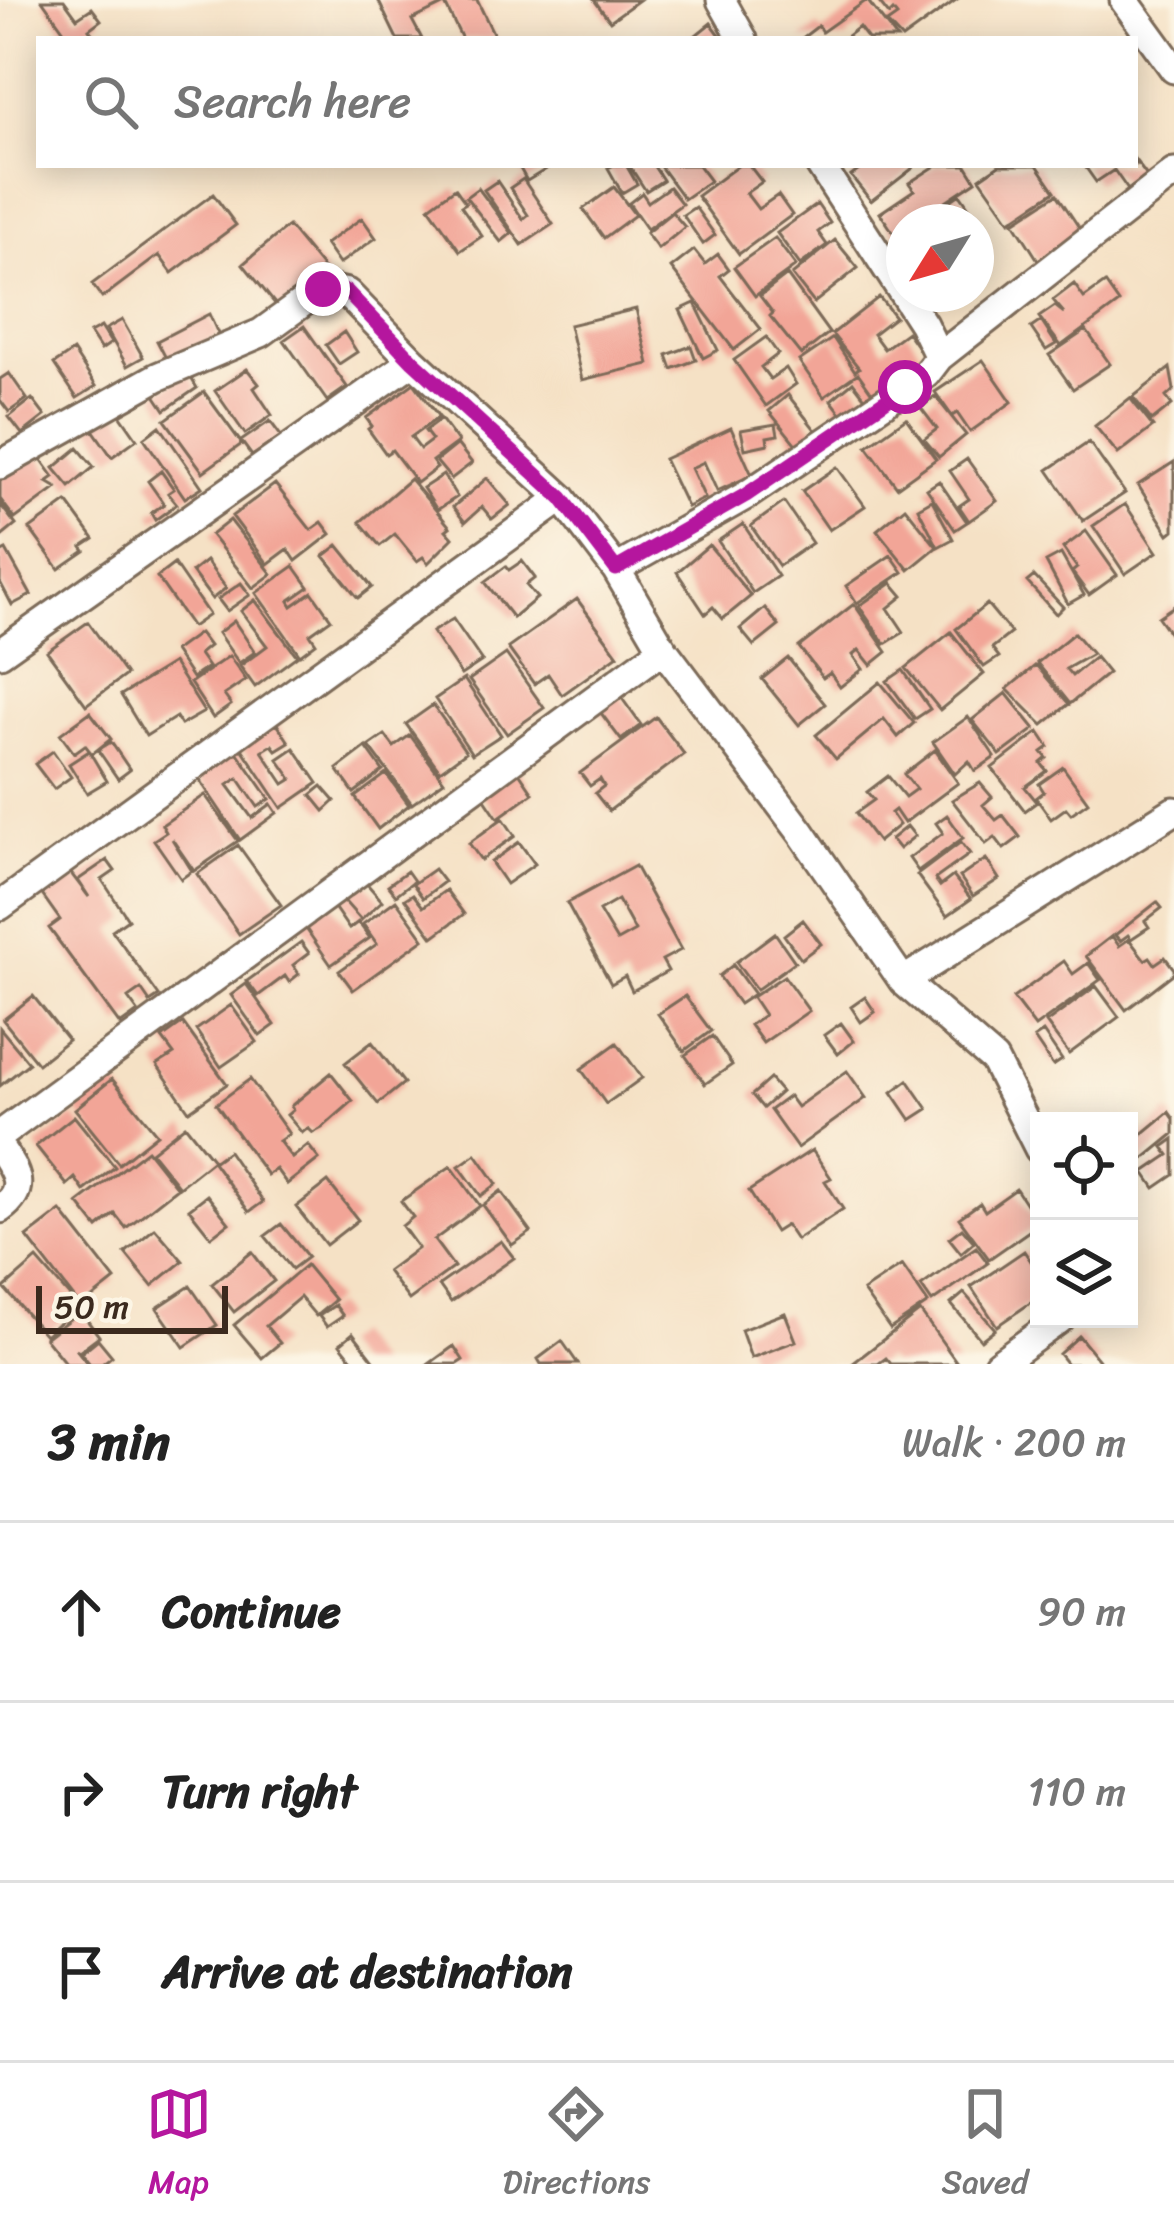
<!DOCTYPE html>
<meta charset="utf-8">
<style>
body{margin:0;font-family:Sriracha,sans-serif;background:#f6f6f6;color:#222}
.controls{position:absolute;right:36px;bottom:36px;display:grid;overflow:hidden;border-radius:0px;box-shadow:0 6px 30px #0003}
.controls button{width:108px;height:108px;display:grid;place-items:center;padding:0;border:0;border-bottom:3px solid #e0e0e0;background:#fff;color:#222;font:60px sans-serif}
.compass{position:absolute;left:886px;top:204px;width:108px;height:108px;border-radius:50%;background:#fff;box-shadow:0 6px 30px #0003;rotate:233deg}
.scale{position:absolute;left:36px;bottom:30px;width:192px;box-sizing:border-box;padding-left:12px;border:6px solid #3b2a1e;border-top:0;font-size:33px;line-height:42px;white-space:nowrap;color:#3b2a1e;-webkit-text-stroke:9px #fcf5e5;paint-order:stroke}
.stop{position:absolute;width:36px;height:36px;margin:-27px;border:9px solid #b5179e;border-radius:50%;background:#fff}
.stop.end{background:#b5179e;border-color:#fff;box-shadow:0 3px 12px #0008}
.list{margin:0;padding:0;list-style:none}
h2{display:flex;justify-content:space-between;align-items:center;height:156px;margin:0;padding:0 48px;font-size:51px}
h2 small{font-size:39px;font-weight:400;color:#767676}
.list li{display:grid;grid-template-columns:78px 1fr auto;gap:36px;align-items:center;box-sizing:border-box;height:180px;padding:0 48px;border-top:3px solid #e0e0e0}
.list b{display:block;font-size:45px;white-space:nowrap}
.list em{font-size:39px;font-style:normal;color:#767676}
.icon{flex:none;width:66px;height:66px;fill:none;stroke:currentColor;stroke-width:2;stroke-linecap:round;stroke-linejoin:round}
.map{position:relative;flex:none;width:1174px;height:1364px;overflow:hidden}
.search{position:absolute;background:#fff;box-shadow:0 6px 30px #0003;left:36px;right:36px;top:36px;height:132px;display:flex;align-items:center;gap:30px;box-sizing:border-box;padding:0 42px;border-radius:0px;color:#767676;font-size:45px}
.sheet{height:696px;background:#fff}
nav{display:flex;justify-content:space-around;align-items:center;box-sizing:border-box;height:168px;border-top:3px solid #e0e0e0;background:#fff;font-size:33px;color:#767676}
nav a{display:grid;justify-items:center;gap:6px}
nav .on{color:#b5179e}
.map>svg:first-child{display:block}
.building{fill:#f2a597;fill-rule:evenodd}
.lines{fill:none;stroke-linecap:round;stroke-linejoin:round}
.minor-casing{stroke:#7c6a58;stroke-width:33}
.minor{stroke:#fff;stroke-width:27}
.route{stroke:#b5179e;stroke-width:15}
</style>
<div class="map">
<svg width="1174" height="1364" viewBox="0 0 1174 1364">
<rect width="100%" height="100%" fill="#fcf5e5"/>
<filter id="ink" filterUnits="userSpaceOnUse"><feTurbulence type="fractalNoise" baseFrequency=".00833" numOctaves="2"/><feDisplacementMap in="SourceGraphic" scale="24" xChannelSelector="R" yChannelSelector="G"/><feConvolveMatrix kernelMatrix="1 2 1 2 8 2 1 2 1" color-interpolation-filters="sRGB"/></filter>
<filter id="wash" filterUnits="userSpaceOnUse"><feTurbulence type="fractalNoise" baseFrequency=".004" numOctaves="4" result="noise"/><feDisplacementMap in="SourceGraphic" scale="48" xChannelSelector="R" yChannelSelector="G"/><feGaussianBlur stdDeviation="2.7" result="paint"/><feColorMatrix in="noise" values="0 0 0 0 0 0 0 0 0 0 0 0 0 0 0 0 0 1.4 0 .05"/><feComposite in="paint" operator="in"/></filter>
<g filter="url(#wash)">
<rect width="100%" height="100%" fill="#f5e1c5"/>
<g id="blocks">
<path class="building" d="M42,0H64L77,18L92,8L101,20L89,29L96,39H70Z
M378,0H477L496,39H462L445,4L412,20L422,39H397Z
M594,0H639L610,21Z
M867,0L897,39H868L859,27L847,36L848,39H801L818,26L822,32Z
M877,0H956L902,39L887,23L897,16L893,11L889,15Z
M711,23L723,39H691Z
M1135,160L1147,176L1128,190L1114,170L1096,182L1084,165H1135Z
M518,165H553L527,181Z
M614,165H626L637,184L622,193L608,168Z
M629,165H653L663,180L646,191Z
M659,165H698L710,181L684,199Z
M739,165H749L762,182L746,193L758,209L778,195L792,215L739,254L697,196Z
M866,165H910L913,168L871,201L851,176Z
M937,165H966L976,181L914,222H904V229L895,235L880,213L914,190L909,183Z
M999,165H1037L1055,191L1010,221L980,178Z
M523,179L553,224L522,245L484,190L497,181L523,219L528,215L510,188Z
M614,187L635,215L604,238L583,209Z
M669,187L682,204L647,229L629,203L642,193L648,202Z
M455,188L466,203L461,206L482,236L460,251L429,207Z
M478,188L512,233L501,242L466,197Z
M213,194L236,225L172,273L159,255L102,298L92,284Z
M960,194L982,226L976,230V222H926L924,219Z
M1057,194L1082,232L1038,260L1014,222Z
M817,204L830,223L818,232L827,245L800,265L777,233Z
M695,207L715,235L703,244L683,215Z
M672,212L685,227L658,249L646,233Z
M362,218L376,238L339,264L325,244Z
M288,226L326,272L280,310L243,264Z
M775,238L796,266L755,296L734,267Z
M835,240L858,268L814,303L792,275Z
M694,250L705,264L718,254L729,269L720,276L761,329L734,350L671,268Z
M787,275L829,333L801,355L770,316L773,313L760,296Z
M1105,283L1119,303L1061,346L1039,317L1055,306L1064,313L1053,300L1074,284L1084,298Z
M879,297L895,317L873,334L884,349L907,332L926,359L875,397L858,373L824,397L799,361L833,338L855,371L859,368L832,334Z
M695,303L718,350L703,358L680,310Z
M636,309L649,364L582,380L569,325Z
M209,314L219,336L168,362L157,341Z
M122,320L143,357L127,366L106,329Z
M1041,321L1056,344L1046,350L1031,328Z
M304,326L347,387L327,401L284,340Z
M101,327L111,343L101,350L90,333Z
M1086,330L1110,364L1073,389L1049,355Z
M344,332L357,352L339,364L326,345Z
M766,337L778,354L761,367L770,379L786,368L796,384L766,406L734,360Z
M691,346L696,360L672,369L667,355Z
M73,351L96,386L77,398L54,364Z
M983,360L1012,402L970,432L957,413L952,416L935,392Z
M1170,368L1174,390L1166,397L1172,405L1152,421L1133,397Z
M247,369L259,384L254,388L272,415L245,434L215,391Z
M9,373L27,399L9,412L0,400V379Z
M188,373L197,388L165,410L155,395Z
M853,382L870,404L847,421L831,400Z
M414,383L439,417L411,437L420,449L432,440L425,431L441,419L458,442L432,461L437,468L417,483L392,450L386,454L368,429L372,426L366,418Z
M204,392L242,444L203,472L165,420Z
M788,395L817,432L798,447L769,411Z
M935,396L966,435L939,457L924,439L937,429L921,408Z
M1130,398L1153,427L1118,454L1095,426Z
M32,399L45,416L22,434L9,417Z
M114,406L137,439L112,457L89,424Z
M906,418L936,459L897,487L867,446Z
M270,421L281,436L252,456L241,441Z
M776,424L778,435L767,437L768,444L745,449L741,430Z
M160,426L202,487L185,498L144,438Z
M731,428L752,475L717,491L704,462L691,468L705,498L687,507L664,459Z
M1089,442L1125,493L1083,521L1048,470Z
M457,444L472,463L451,479L436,461Z
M78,448L94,467L70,487L54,468Z
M39,456L54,477L47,482L57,488L15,519L0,499V475Z
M967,459L997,501L969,521L959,506L969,499L950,471Z
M1174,462V530L1169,534L1138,485Z
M837,467L865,506L829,530L802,491Z
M161,471L174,489L168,493L177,504L155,520L151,513L164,504L148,481Z
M443,475L457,497L437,510L423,488Z
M487,478L510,505L492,519L482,507L465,522L453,507Z
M410,479L450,527L446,530L453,538L428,563L423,557L417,561L395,534L380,546L360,522Z
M939,481L967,522L955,530L927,489Z
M275,484L311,530L322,522L331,534L296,561L288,549L268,564L232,516Z
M932,500L953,539L938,547L918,508Z
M67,502L94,539L82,547L85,551L59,569L30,529Z
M784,502L812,543L779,566L751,526Z
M0,504L16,525L0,538Z
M1125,504L1157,552L1125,574L1093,526Z
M905,507L937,547L909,570L877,530Z
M230,520L272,574L253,588L211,535Z
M743,524L778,576L753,593L718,541Z
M1086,531L1117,575L1089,595L1072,572L1077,568L1063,548Z
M338,545L372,587L358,598L324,556Z
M709,545L751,596L723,619L713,607L705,614L677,572Z
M6,550L31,595L12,605L0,582V553Z
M1061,554L1084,595L1068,604L1046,562Z
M891,555L903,572L857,603L846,586Z
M206,561L226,588L212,599L192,572Z
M522,561L535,578L526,585L537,598L513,618L485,582L506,566L509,570Z
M174,564L209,615L192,627L157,577Z
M294,566L309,587L289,601L292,606L312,592L331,619L310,634L316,643L300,655L256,593Z
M1034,576L1063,607L1056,614L1027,582Z
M241,583L250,595L227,611L218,599Z
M892,583L903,596L888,608L904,632L885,644L859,606Z
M577,599L618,655L562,695L548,674L534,684L508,648Z
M255,600L297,656L255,687L240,666L267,646L241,611Z
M854,604L887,652L871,665L859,650L853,655L863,669L840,687L830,673L823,678L799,647Z
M987,604L1011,633L992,648L999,657L984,667L956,629Z
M1174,606V631L1170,634L1158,617Z
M765,608L779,626L754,646L740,629Z
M453,619L482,661L461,675L432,632Z
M234,621L255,652L239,663L218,633Z
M88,622L126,675L86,705L47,651Z
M951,632L984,674L940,710L906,668Z
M199,633L209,646L199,654L208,667L192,678L174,651Z
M1074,633L1092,654L1066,669L1072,676L1095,657L1108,673L1070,704L1037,663Z
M506,654L544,708L507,734L469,680Z
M229,656L246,680L224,695L231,705L213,718L190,683Z
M788,658L825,704L799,725L762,679Z
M173,663L204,712L181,725L176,717L146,736L121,695Z
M1036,665L1069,704L1043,725L1007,689Z
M903,670L930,709L915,719L887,681Z
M464,679L501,735L472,754L435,699Z
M880,682L914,723L898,737L884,719L836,759L816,735Z
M616,690L641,725L621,740L595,705Z
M1006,693L1035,729L1000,755L972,720Z
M433,705L466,752L440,771L406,724Z
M90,712L111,739L92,754L85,745L74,753L60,734Z
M656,717L684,754L609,811L595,793L604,786L600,779L590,786L580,773Z
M968,717L995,757L975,771L969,761L955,774L933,742Z
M277,724L289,742L276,750L272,745L262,751L284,784L292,779L278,759L294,748L318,783L282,808L241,747Z
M1039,732L1049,747L1042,752L1047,758L1041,763L1047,771L1025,787L1037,802L1025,811L992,768Z
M385,735L394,747L410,735L444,781L412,804L369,746Z
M111,742L130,770L118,779L98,750Z
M233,746L270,799L258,807L238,778L228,785L252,818L271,804L277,813L240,840L195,773Z
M366,747L383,771L354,793L337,769Z
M935,750L958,783L904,823L895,810L891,813L899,825L878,842L856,813L874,800L867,792L888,776L905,797L916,789L904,774Z
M53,751L71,777L54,789L35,764Z
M89,751L107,781L87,793L69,764Z
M512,762L533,793L498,818L477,787Z
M1063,767L1088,802L1071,814L1066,808L1051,819L1036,798L1044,792L1039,784Z
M386,774L409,805L378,829L355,797Z
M980,783L992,797L983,805L996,820L1003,815L1020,837L1004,849L995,837L986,844L952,800Z
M322,786L335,801L324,811L311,795Z
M205,795L238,841L194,871L172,839L192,871L181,879L154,840L166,832L162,825Z
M947,815L963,838L918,871L909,858L943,833L936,823Z
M503,818L515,836L481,860L469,843Z
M907,826L915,836L899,849L891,839Z
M519,842L535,864L506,884L491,862Z
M961,842L970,854L935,879L940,886L953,876L971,899L947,916L917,875Z
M238,845L281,905L239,934L197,874Z
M986,859L999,879L973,896L960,877Z
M107,860L115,871L102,880L128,919L112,930L159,996L150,1002L141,989L128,998L138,1012L120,1025L49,928L60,920L41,893L70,872L89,897L78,880Z
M635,866L681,950L662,960L668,971L632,991L625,976L611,984L567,903ZM618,900L635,931L617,941L599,911Z
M434,869L444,882L423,898L413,884Z
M407,871L414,881L396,895L388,885Z
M360,876L382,901L361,920L338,894Z
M446,890L464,914L433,937L405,899L413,894L423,907Z
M329,900L349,929L358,922L370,938L331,965L300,920Z
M396,900L424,939L353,990L339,971L377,944L363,924Z
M1157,902L1162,908L1145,921L1149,927L1131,939L1128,935L1120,941L1115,935Z
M803,920L821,944L801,959L784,935Z
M775,933L795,962L756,990L736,962Z
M1112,936L1119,946L1129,939L1145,960L1150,957L1155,964L1165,957L1174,969V973L1126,1010L1086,956Z
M301,942L309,953L293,965L299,974L289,982L285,976L258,996L247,981Z
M1064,961L1073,974L1088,963L1100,980L1035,1027L1013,998Z
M733,965L754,994L739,1004L719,976Z
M784,976L809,1011L763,1043L750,1025L764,1015L752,997Z
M246,984L275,1025L260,1036L231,995Z
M1096,986L1119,1017L1069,1054L1046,1023Z
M33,996L68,1040L38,1064L3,1020Z
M685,996L711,1031L684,1051L658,1014Z
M865,997L875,1012L861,1022L851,1007Z
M231,1005L257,1042L221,1067L196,1030Z
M183,1023L227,1084L189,1111L157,1065L174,1054L162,1038Z
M841,1023L854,1041L838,1054L824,1035Z
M0,1028L29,1063L0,1086Z
M1043,1032L1062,1060L1053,1066L1034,1038Z
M712,1036L732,1065L705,1084L685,1055Z
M372,1042L404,1083L378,1104L345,1063Z
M617,1043L642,1078L606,1104L581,1069Z
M847,1071L866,1098L797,1148L770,1110L789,1096L797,1107Z
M331,1073L353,1101L322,1128L313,1133L308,1128L302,1133L287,1115L293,1110L291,1106Z
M112,1079L157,1134L119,1164L75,1109Z
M250,1079L289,1134L279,1141L292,1158L308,1145L319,1159L287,1184L276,1169L267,1175L216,1104Z
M770,1079L781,1092L763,1108L752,1095Z
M908,1080L928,1109L911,1120L892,1092Z
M1169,1112L1174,1119V1134L1136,1165L1129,1156V1145Z
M74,1116L115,1167L84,1191L75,1178L67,1185L36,1146Z
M185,1125L213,1160L179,1187L151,1152Z
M1174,1139V1175L1155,1188L1144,1172L1169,1155L1163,1147Z
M147,1150L177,1188L126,1228L115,1214L98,1228L78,1203Z
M812,1150L831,1178L825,1181L843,1209L796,1240L786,1225L775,1232L749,1191Z
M228,1151L263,1202L249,1212L213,1162Z
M476,1154L497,1184L481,1196L459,1166Z
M451,1166L480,1206L434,1240L454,1267L409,1300L387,1271L418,1248L402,1226L413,1217L401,1201Z
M328,1182L358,1220L326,1245L296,1207Z
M1016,1189L1039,1224L989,1259L959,1218L980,1203L985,1211Z
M501,1191L531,1232L512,1245L483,1205Z
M207,1195L229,1223L211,1237L189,1209Z
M61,1211L115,1280L81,1307L27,1237Z
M281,1224L308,1257L292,1269L265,1236Z
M155,1228L183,1261L152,1286L125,1253Z
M962,1228L974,1242L961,1253L949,1238Z
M501,1241L514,1258L451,1302L439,1285Z
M976,1247L988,1263L932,1302L921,1286Z
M1024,1251L1039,1273V1297L997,1326L971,1287Z
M252,1252L274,1281L234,1312L212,1284Z
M37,1259L78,1306L45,1335L4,1288Z
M306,1265L335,1300L316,1316L300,1297L266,1326L280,1343L262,1358L234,1325Z
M902,1265L928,1303L890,1329L863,1291Z
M190,1286L217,1325L184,1347L157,1308Z
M964,1293L995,1329L981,1340L951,1304Z
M335,1305L343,1316L327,1327L319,1316Z
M80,1311L99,1336L79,1351L76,1349L88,1364H66L45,1338Z
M920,1311L958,1364H891L886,1358L878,1364H852Z
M785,1313L796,1341L751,1358L741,1330Z
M353,1333L377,1364H356L340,1344Z
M1079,1336L1102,1364H1067L1059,1354Z
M98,1339L112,1356L102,1364H90L81,1353Z
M562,1341L578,1364H541L538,1359Z
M454,1346L463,1360L457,1364H429Z"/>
</g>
</g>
<g filter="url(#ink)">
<use href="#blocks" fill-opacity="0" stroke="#7c6a58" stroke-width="3"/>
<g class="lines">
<defs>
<path id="minor" d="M721,0L743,39
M1124,0L1174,69
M820,165L923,324L939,357
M0,465L157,377L261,333L323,288L347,293L413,361L562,498L616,569L663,649L801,832L903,981L994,1060L1039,1149
M616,569L747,495L926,374L939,357L1174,173
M0,653L413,361
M0,906L562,498
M903,981L1174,811
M0,1135L663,649
M0,1148C16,1172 28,1189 0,1209
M998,1364L1060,1319"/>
</defs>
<use href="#minor" class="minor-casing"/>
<use href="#minor" class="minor"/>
</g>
</g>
<g class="lines" filter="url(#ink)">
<path class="route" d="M323,289L347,292L413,361L562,498L616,569L746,495L905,387"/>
</g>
</svg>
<div class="controls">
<button><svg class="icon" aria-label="locate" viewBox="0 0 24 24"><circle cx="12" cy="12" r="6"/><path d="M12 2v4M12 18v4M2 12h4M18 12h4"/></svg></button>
<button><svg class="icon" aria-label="layers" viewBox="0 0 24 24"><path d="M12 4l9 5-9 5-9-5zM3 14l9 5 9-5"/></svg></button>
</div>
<svg class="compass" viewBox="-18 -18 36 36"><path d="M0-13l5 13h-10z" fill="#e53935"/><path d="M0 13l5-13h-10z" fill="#767676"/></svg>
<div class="scale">50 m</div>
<div class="stop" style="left:905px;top:387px"></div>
<div class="stop end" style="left:323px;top:289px"></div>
<div class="search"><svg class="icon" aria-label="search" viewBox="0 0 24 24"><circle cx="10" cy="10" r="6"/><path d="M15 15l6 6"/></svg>Search here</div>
</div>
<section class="sheet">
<h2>3 min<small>Walk · 200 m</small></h2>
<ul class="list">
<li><svg class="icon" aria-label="ahead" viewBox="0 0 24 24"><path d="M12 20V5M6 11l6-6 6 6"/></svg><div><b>Continue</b></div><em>90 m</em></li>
<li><svg class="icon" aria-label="right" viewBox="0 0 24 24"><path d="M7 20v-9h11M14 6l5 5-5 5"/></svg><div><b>Turn right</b></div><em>110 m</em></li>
<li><svg class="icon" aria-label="arrive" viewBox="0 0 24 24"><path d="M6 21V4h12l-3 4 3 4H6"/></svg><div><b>Arrive at destination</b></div></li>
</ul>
</section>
<nav>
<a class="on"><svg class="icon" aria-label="map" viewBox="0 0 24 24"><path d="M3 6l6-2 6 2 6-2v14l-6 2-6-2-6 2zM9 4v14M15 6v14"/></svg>Map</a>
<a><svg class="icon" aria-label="directions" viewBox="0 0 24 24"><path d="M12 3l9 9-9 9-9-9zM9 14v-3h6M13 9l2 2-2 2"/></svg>Directions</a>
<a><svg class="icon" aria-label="saved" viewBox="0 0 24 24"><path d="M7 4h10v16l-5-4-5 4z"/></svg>Saved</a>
</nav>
